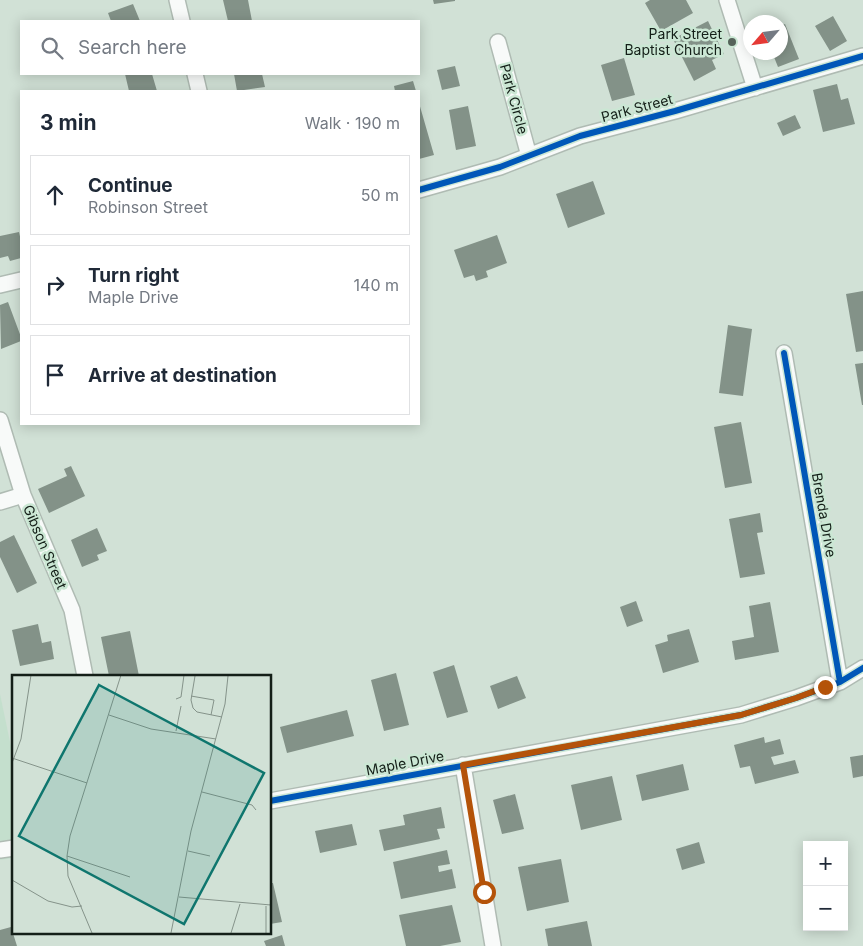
<!DOCTYPE html>
<meta charset="utf-8">
<style>
body{margin:0;font-family:Inter,sans-serif;background:#f6f6f7;color:#1f2937}
.controls{position:absolute;right:15px;bottom:15px;display:grid;overflow:hidden;border-radius:0px;box-shadow:0 2px 12px #0003}
.controls button{width:45px;height:45px;display:grid;place-items:center;padding:0;border:0;border-bottom:1px solid #e0e1e3;background:#fff;color:#1f2937;font:25px sans-serif}
.compass{position:absolute;left:743px;top:15px;width:45px;height:45px;border-radius:50%;background:#fff;box-shadow:0 2px 12px #0003;rotate:242deg}
.stop{position:absolute;width:15px;height:15px;margin:-11px;border:4px solid #b45309;border-radius:50%;background:#fff}
.stop.end{background:#b45309;border-color:#fff;box-shadow:0 1px 5px #0008}
.list{margin:0;padding:0;list-style:none}
h2{display:flex;justify-content:space-between;align-items:center;height:65px;margin:0;padding:0 20px;font-size:21px}
h2 small{font-size:16px;font-weight:400;color:#747a83}
.list li{display:grid;grid-template-columns:32px 1fr auto;gap:15px;align-items:center;box-sizing:border-box;height:80px;margin:0 10px 10px;padding:0 10px;border:1px solid #e0e1e3;border-radius:0px}
.list b{display:block;font-size:19px;white-space:nowrap}
.list p{margin:0;font-size:16px;white-space:nowrap;color:#747a83}
.list em{font-size:16px;font-style:normal;color:#747a83}
.icon{flex:none;width:28px;height:28px;fill:none;stroke:currentColor;stroke-width:2;stroke-linecap:round;stroke-linejoin:round}
.map{position:relative;flex:none;width:863px;height:946px;overflow:hidden}
.search{position:absolute;background:#fff;box-shadow:0 2px 12px #0003;left:20px;top:20px;width:400px;height:55px;display:flex;align-items:center;gap:12px;box-sizing:border-box;padding:0 18px;border-radius:0px;color:#747a83;font-size:19px}
.panel{position:absolute;background:#fff;box-shadow:0 2px 12px #0003;left:20px;top:90px;width:400px;height:335px;border-radius:0px}
.map>svg:first-child{display:block}
.built{fill:#c4dfcd}
.building{fill:#839288}
.lines{fill:none;stroke-linecap:round;stroke-linejoin:round}
.minor-casing{stroke:#afbbb3;stroke-width:18}
.minor{stroke:#f8faf9;stroke-width:15}
.cycleway-casing{stroke:#cbe7d4;stroke-width:9}
.cycleway{stroke:#0057b8;stroke-width:6}
.route{stroke:#b45309;stroke-width:6}
.poi-dot{fill:#56635a;stroke:#cbe7d4;stroke-width:2}
.labels{text-anchor:middle;stroke-width:5;stroke-linejoin:round;paint-order:stroke}
.poi-label{font-size:14px;fill:#141f18;stroke:#cbe7d4;text-anchor:end}
.street-label{font-size:14px;fill:#141f18;stroke:#cbe7d4}
.inset-road{fill:none;stroke:#85938a;stroke-width:1}
.view{fill:#0f766e;fill-opacity:0.15;stroke:#0f766e;stroke-width:2.5}
.inset-edge{fill:none;stroke:#141f18;stroke-width:2.5}
</style>
<div class="map">
<svg width="863" height="946" viewBox="0 0 863 946">
<rect width="100%" height="100%" fill="#d1e1d6"/>
<path class="built" d="M0,694L14,761V858L0,860Z"/>
<path class="building" d="M223,0H248L252,21H228Z
M433,0H455V1L434,4Z
M650,0H686L693,13L661,31L645,3Z
M133,4L140,21H111L108,13Z
M833,16L847,41L830,51L815,26Z
M708,21L724,54L712,60L716,69L694,81L673,39Z
M785,24L799,59L778,67L772,52H780V26Z
M624,58L635,95L612,101L601,65Z
M455,66L460,86L442,90L437,70Z
M125,74H152L157,91H129Z
M234,74H262L265,87L237,91Z
M413,81L416,91H395L394,86Z
M837,84L841,100L848,98L855,124L823,132L813,90Z
M419,103L434,155L419,159Z
M468,106L476,146L456,150L449,110Z
M795,115L801,128L783,136L777,123Z
M593,181L605,214L568,228L556,194Z
M19,232L21,241V258L10,261L8,256L0,258V236Z
M497,235L507,263L486,271L488,277L476,281L474,275L464,278L454,250Z
M863,291V351L856,352L846,294Z
M8,302L21,337V341L1,349L0,305Z
M728,325L752,329L743,396L719,393Z
M863,363V405H862L855,364Z
M741,422L752,483L725,488L714,427Z
M71,466L85,496L49,513L38,489L67,476L64,469Z
M760,513L763,532L757,533L765,574L740,578L729,519Z
M97,528L107,551L97,555L99,560L82,567L71,540Z
M14,535L37,583L17,593L0,557V542Z
M636,601L643,621L627,627L620,607Z
M770,602L779,652L735,660L732,641L754,637L749,606Z
M38,624L42,643L51,641L54,659L20,666L12,630Z
M689,629L699,662L663,673L655,645L668,641L667,635Z
M130,631L139,676H109L101,637Z
M454,665L468,712L447,718L433,672Z
M396,673L409,725L384,731L371,680Z
M517,676L526,698L498,709L490,686Z
M347,710L354,736L287,753L280,727Z
M764,737L765,743L780,739L784,754L771,757L774,765L795,760L799,773L755,784L750,766L740,768L734,745Z
M863,755V776L853,778L850,757Z
M683,764L689,790L642,801L636,775Z
M612,776L622,820L581,830L571,785Z
M515,794L524,829L502,834L493,800Z
M441,807L445,828L437,829L440,839L384,851L379,830L405,825L403,815Z
M352,824L357,845L320,853L315,831Z
M699,842L705,863L682,870L676,849Z
M447,850L450,864L438,866L439,872L452,869L456,888L401,899L393,862Z
M561,859L569,902L527,911L518,867Z
M270,883H273L282,922L270,924Z
M452,905L461,942L440,946H406L399,915Z
M587,921L592,946H548L545,929Z
M11,927L17,946H0V930Z
M282,935L285,946H266L264,941Z"/>
<g class="lines">
<defs>
<path id="minor" d="M177,0L182,21
M727,0L755,88
M498,42L529,156
M195,74L199,91
M419,190L500,167L580,136L675,111L863,56
M0,285L21,280
M784,353L840,682
M0,420L23,495L72,610L85,676
M0,502L23,495
M463,765L493,946
M270,801L741,715L796,698L840,682L863,668
M0,850L14,848"/>
</defs>
<use href="#minor" class="minor-casing"/>
<use href="#minor" class="minor"/>
<defs>
<path id="cycleway" d="M419,190L500,167L580,136L675,111L863,56
M784,353L840,682
M270,801L741,715L796,698L840,682L863,668"/>
</defs>
<use href="#cycleway" class="cycleway-casing"/>
<use href="#cycleway" class="cycleway"/>
</g>
<g class="lines">
<path class="route" d="M484,892L463,765L741,715L796,698L825,687"/>
</g>
<circle class="poi-dot" cx="732" cy="42" r="5"/>
<g class="labels">
<g class="poi-label">
<text x="722" y="39">Park Street<tspan x="722" dy="16">Baptist Church</tspan></text>
</g>
<g class="street-label">
<text transform="translate(514 99) rotate(75)" y="5">Park Circle</text>
<text transform="translate(637 108) rotate(-15)" y="5">Park Street</text>
<text transform="translate(824 515) rotate(80)" y="5">Brenda Drive</text>
<text transform="translate(45 547) rotate(67)" y="5">Gibson Street</text>
<text transform="translate(405 763) rotate(-11)" y="5">Maple Drive</text>
</g>
</g>
<g transform="translate(12 675)">
<rect width="259" height="259" fill="#d1e1d6"/>
<path class="inset-road" d="M178,0H224M183,1L179,25L181,33L185,37L210,42M179,21L202,25L199,40M164,24L169,22L172,0M97,40L139,54L204,64M164,56L169,31M0,83L75,108M0,88L9,64L19,0M190,117L240,130L244,135M176,176L198,181M55,181L118,202M0,205L36,226L60,232L70,231M167,222L259,230M80,258L56,201L55,181L58,161L109,0M159,258L179,156L213,29L216,1M219,258L228,229M254,258V231"/>
<path class="view" d="M87,10L252,98L172,249L7,161Z"/>
<rect width="259" height="259" class="inset-edge"/>
</g>
</svg>
<div class="controls">
<button>+</button>
<button>−</button>
</div>
<svg class="compass" viewBox="-18 -18 36 36"><path d="M0-13l5 13h-10z" fill="#e53935"/><path d="M0 13l5-13h-10z" fill="#747a83"/></svg>
<div class="stop" style="left:484px;top:892px"></div>
<div class="stop end" style="left:825px;top:687px"></div>
<div class="search"><svg class="icon" aria-label="search" viewBox="0 0 24 24"><circle cx="10" cy="10" r="6"/><path d="M15 15l6 6"/></svg>Search here</div>
<section class="panel">
<h2>3 min<small>Walk · 190 m</small></h2>
<ul class="list">
<li><svg class="icon" aria-label="ahead" viewBox="0 0 24 24"><path d="M12 20V5M6 11l6-6 6 6"/></svg><div><b>Continue</b><p>Robinson Street</p></div><em>50 m</em></li>
<li><svg class="icon" aria-label="right" viewBox="0 0 24 24"><path d="M7 20v-9h11M14 6l5 5-5 5"/></svg><div><b>Turn right</b><p>Maple Drive</p></div><em>140 m</em></li>
<li><svg class="icon" aria-label="arrive" viewBox="0 0 24 24"><path d="M6 21V4h12l-3 4 3 4H6"/></svg><div><b>Arrive at destination</b></div></li>
</ul>
</section>
</div>
